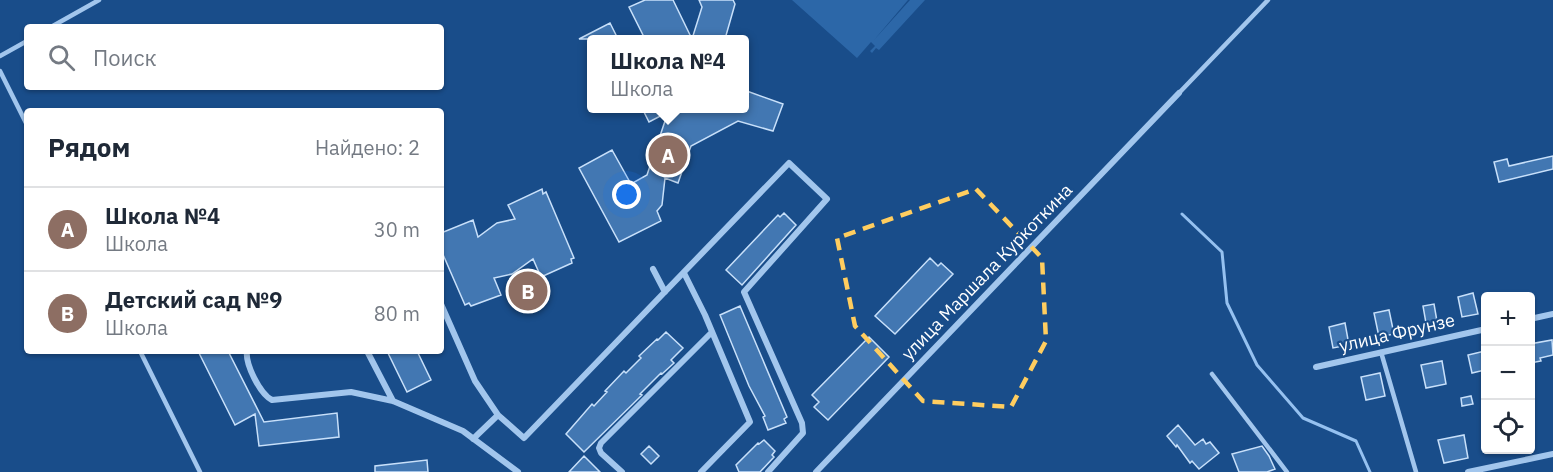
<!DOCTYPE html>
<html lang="ru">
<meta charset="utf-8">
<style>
body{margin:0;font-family:"IBM Plex Sans",sans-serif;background:#f6f6f7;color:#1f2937}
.controls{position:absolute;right:18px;bottom:18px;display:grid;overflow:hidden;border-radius:6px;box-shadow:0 2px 4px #0004}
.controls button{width:54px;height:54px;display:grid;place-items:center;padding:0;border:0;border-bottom:2px solid #e0e1e3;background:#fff;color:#1f2937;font:30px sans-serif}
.you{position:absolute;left:627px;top:195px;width:21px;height:21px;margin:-15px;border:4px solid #fff;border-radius:50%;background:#1a73e8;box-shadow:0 0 0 9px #1a73e833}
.badge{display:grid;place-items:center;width:39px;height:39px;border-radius:50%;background:#0f766e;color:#fff;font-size:20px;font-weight:700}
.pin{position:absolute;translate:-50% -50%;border:3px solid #fff;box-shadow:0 2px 6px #0006}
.popup{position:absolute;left:587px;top:35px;width:162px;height:78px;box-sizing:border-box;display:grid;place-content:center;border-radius:6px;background:#fff;filter:drop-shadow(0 2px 4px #0005);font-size:20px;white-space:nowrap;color:#747a83}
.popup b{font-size:22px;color:#1f2937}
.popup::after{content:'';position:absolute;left:50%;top:100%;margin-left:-12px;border:12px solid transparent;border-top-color:#fff}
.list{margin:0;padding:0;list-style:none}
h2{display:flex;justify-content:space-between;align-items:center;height:78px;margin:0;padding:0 24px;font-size:26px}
h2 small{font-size:20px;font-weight:400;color:#747a83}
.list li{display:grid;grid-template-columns:39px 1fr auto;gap:18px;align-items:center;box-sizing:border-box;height:84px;padding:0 24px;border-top:2px solid #e0e1e3}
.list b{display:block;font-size:22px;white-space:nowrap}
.list p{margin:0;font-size:20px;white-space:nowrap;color:#747a83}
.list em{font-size:20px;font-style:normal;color:#747a83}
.icon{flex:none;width:33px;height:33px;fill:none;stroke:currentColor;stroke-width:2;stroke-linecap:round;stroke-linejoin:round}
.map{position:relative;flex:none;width:1553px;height:472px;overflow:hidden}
.search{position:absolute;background:#fff;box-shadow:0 2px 4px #0004;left:24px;top:24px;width:420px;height:66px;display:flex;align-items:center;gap:15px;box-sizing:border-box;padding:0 21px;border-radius:6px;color:#747a83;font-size:22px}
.panel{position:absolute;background:#fff;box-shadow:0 2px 4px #0004;left:24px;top:108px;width:420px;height:246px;border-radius:6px}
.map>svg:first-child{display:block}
.green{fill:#2c67a8}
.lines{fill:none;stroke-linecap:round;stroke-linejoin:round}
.stream{stroke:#95c1f0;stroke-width:3}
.building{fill:#4277b2;stroke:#c8e0fa;stroke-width:1.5}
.lane{stroke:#a2c6ed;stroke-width:4.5}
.street{stroke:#a2c6ed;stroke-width:6}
.marked{fill:none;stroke:#ffcd5f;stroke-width:4.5;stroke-dasharray:12 8;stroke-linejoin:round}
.labels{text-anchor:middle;stroke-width:4.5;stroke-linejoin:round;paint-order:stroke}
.street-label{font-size:18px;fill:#fff;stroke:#194d8a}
</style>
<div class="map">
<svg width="1553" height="472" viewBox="0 0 1553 472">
<rect width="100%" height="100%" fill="#194d8a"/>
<path class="green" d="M792,0H908L874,40L910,0H925L879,50L876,48L872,53L870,51L875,46L871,42L857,58Z"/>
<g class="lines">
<path class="stream" d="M1182,214L1222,252L1227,303L1257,365L1303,418L1356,441L1370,472"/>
</g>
<path class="building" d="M645,0H673L692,39L702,7L699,0H733L735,4L725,39H645L629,7Z
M610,23L618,39H579Z
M744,90L783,104L773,131L738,121L691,146L678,183L665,178L662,205L657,211L661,221L619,242L579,168L612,150L631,184L647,175L668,112L649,122L642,108H744Z
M1553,156V169L1499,182L1494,162L1507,159L1509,166Z
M542,189L543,194L546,192L563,232L574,258L571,259L572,263L541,277L533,259L512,274L494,278L501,295L471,306L469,303L465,305L441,250V233L473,220L478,237L497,223L515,219L508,205Z
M784,213L796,225L742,285L726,270L778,215L780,217Z
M930,258L938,266L941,263L953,274L895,334L875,316Z
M1473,293L1478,314L1462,317L1458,297Z
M1434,304L1438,327L1427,329L1423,306Z
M740,306L787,417L784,419L786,423L768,430L763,417L765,416L749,386L720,315Z
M1389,310L1394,334L1379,337L1374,313Z
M1345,323L1349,345L1333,348L1329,327Z
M666,332L683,348L671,360L674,363L662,374L661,373L640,394L642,395L584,452L566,434L592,404L594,406L607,392L605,391L624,371L626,373L641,358L639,356L657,339L658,340Z
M869,337L889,357L828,420L814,407L819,402L812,395Z
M1552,340L1553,355L1540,358L1541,361L1530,363V344Z
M198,351H228L264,422L337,413L339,437L259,446L255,414L235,425Z
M387,351H417L431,380L407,392Z
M1485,351V370L1472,373L1468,355Z
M1442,361L1446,384L1426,388L1421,365Z
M1380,373L1385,396L1366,400L1361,377Z
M1471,396L1473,404L1462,406L1461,398Z
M1178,425L1195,445L1203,439L1206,444L1210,442L1219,453L1199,469L1192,461L1190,463L1177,445L1176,447L1167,436Z
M1464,435L1468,458L1444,463L1438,440Z
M764,440L775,451L772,455L774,457L760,472H739L736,465L758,443L759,444Z
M649,446L659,456L651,464L641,454Z
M1262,446L1269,456L1275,469L1267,472H1239L1232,454Z
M584,456L600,472H569Z
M427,460L428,472H375V466Z"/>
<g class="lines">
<path class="lane" d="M51,27L99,0
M0,56L27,41
M0,71L27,125
M1179,93L1268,0
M140,351L200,472
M1381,352L1416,472
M1212,374L1287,472"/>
<path class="street" d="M653,269L665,292
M684,273L705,315L750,422L701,472
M441,304L475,381L498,415
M1530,319L1553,314
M247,351C245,364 260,394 272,400L351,392L393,401L463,431L518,472
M367,351L393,401
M1316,367L1486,329
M473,439L498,415L524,438L789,163L827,199L744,292L802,423L803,433L768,472
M622,472L601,453L599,448L601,443L712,332
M816,472L1179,93
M1468,472L1553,454"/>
</g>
<path class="marked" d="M976,189L1042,258L1046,341L1011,407L923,401L855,326L837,238Z"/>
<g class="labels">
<g class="street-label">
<text transform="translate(987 272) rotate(-46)" y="6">улица Маршала Куркоткина</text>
<text transform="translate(1397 333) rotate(-13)" y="6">улица Фрунзе</text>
</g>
</g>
</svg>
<div class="controls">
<button>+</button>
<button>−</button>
<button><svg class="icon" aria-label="locate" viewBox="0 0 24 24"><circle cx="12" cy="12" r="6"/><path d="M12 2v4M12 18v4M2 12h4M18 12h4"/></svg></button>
</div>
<div class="you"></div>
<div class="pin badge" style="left:668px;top:155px;background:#8d6e63">A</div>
<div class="popup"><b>Школа №4</b>Школа</div>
<div class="pin badge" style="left:528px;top:291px;background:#8d6e63">B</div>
<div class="search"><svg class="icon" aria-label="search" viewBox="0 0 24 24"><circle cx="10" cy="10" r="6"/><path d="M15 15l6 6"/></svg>Поиск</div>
<section class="panel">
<h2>Рядом<small>Найдено: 2</small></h2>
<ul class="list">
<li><span class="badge" style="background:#8d6e63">A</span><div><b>Школа №4</b><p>Школа</p></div><em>30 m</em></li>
<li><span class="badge" style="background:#8d6e63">B</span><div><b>Детский сад №9</b><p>Школа</p></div><em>80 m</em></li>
</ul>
</section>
</div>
